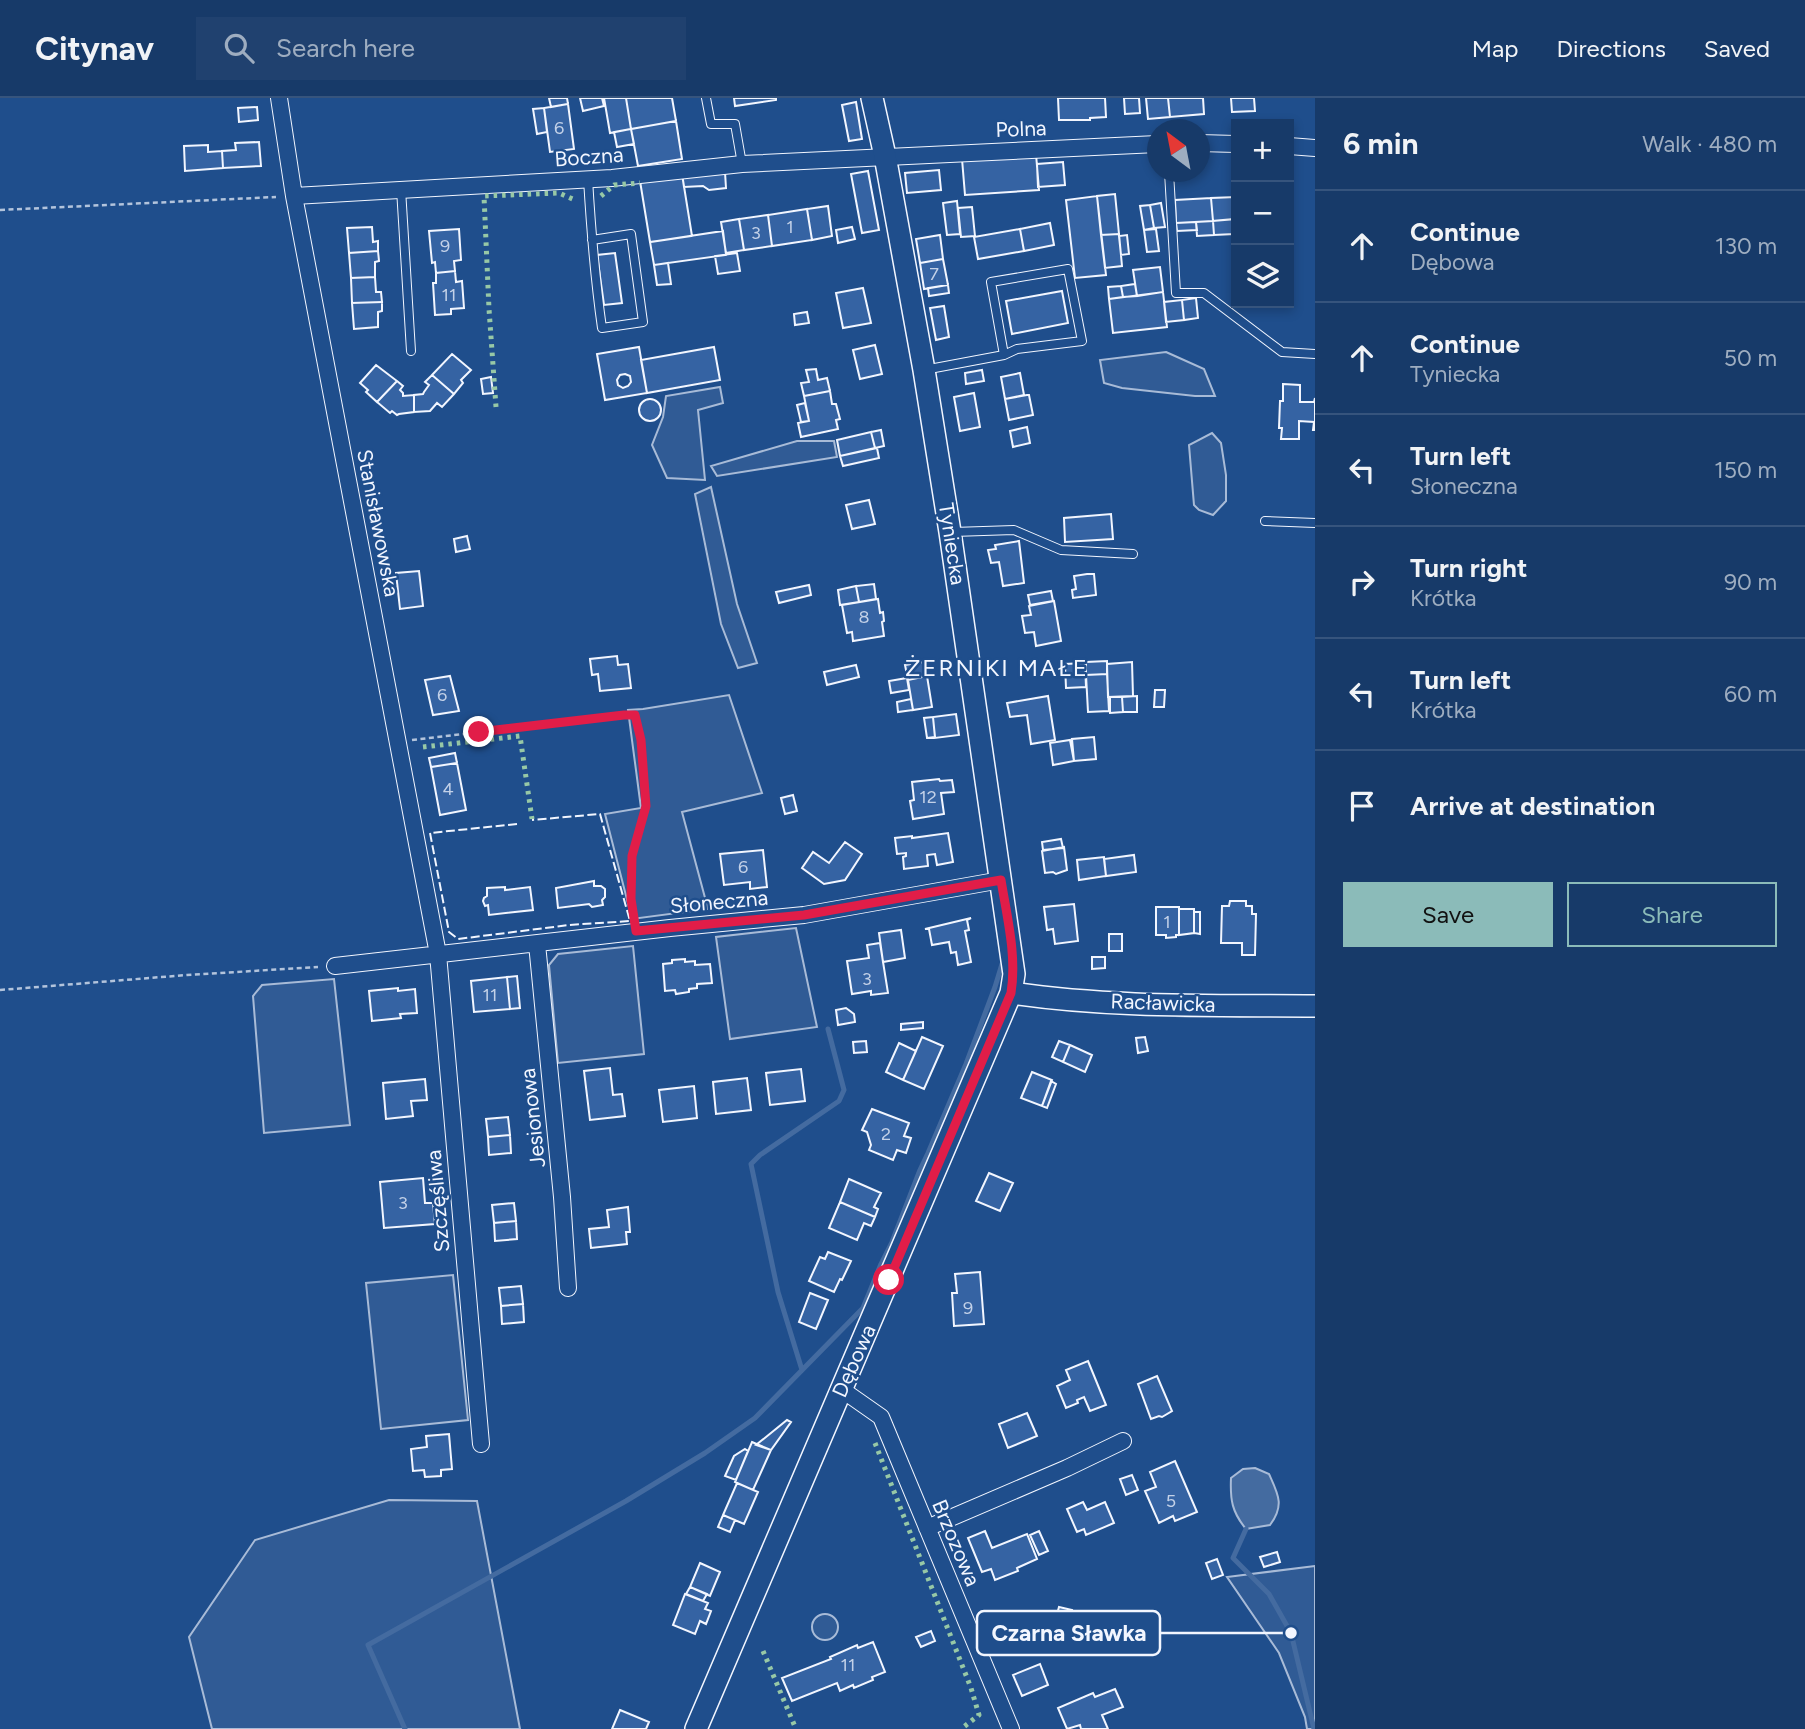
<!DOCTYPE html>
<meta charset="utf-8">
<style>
body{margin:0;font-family:Figtree,sans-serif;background:#20416f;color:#f1f3f6}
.controls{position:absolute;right:21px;top:21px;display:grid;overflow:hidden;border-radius:0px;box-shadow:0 4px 10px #0003}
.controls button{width:63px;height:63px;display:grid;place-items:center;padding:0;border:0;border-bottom:2px solid #36547d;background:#173a69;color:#f1f3f6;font:35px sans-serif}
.compass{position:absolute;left:1147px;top:21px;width:63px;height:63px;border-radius:50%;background:#173a69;box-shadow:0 4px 10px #0003;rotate:328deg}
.stop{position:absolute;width:21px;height:21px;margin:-16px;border:5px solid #e11d48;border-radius:50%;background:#fff}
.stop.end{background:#e11d48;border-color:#fff;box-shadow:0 2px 7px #0008}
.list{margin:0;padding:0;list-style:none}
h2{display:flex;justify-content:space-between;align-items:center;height:91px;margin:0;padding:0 28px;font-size:30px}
h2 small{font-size:23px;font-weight:400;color:#9eadc0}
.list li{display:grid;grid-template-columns:46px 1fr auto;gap:21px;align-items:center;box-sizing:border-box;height:112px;padding:0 28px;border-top:2px solid #36547d}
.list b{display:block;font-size:26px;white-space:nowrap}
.list p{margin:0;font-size:23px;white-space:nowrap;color:#9eadc0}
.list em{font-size:23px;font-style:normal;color:#9eadc0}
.actions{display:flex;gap:14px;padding:21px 28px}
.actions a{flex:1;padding:16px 0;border:2px solid #8bbbb9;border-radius:0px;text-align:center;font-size:24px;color:#8bbbb9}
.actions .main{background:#8bbbb9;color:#111}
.icon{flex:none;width:38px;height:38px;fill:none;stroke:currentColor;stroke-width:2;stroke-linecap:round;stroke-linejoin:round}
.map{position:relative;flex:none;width:1315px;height:1631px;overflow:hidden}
header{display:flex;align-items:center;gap:42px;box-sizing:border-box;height:98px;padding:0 35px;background:#173a69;border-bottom:2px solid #36547d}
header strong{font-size:33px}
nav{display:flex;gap:38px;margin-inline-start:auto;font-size:24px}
.search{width:490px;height:63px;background:#20416f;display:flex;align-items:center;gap:18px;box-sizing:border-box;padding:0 24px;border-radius:0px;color:#9eadc0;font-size:26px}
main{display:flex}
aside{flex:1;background:#173a69}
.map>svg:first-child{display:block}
.built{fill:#305b95;stroke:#a8bbd7;stroke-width:2}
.water{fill:#446ba0;stroke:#a8bbd7;stroke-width:2}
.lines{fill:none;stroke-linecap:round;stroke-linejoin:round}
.stream{stroke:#446ba0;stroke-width:5}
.building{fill:#3563a3;stroke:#f2f6ff;stroke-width:2;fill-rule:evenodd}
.lane-casing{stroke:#f2f6ff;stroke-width:10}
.street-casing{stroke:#f2f6ff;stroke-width:18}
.secondary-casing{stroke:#f2f6ff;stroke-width:24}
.path{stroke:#b3c4dc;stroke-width:2.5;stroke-dasharray:5 3.5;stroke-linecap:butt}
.lane{stroke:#1f4e8c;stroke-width:8}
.street{stroke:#1f4e8c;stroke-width:16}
.secondary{stroke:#1f4e8c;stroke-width:21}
.hedge{stroke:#97c8a6;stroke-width:5;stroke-dasharray:3.5 5;stroke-linecap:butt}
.fence{stroke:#f2f6ff;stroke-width:2;stroke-dasharray:9 3.5;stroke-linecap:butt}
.route{stroke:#e11d48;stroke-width:9}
.labels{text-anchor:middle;stroke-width:5;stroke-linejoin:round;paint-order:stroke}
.number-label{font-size:18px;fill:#c3d1e8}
.street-label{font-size:21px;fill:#f2f6ff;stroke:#1f4e8c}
.quarter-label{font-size:24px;letter-spacing:2px;fill:#f2f6ff;stroke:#1f4e8c}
.leader{fill:none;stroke:#f2f6ff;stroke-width:2.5}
.callout-dot{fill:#f2f6ff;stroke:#1f4e8c;stroke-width:2.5}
.callout{fill:#1f4e8c;stroke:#f2f6ff;stroke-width:2.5}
.callout-label{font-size:23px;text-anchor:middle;font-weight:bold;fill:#f2f6ff}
</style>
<header>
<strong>Citynav</strong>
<div class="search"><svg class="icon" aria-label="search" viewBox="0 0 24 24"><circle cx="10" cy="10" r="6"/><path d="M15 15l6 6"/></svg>Search here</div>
<nav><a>Map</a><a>Directions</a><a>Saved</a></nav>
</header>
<main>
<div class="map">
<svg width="1315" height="1631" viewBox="0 0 1315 1631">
<rect width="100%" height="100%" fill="#1f4e8c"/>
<path class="built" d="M1166,254L1204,271L1215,298H1195L1122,290L1104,285L1100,262Z
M720,289L723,305L698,312L705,382L667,380L652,347L663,319L666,298Z
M1212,335L1221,345L1226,377V403L1213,417L1199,412L1194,407L1189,347Z
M797,343H834L837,359L717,378L711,368Z
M711,389L737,506L757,565L738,570L721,526L695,396Z
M729,597L762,695L682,714L708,811L632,821L605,716L641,710L628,612L643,611Z
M796,830L817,929L730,941L716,839Z
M633,848L644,956L558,965L549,867L558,856Z
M334,881L350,1027L264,1035L253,898L262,887Z
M453,1177L468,1322L381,1331L366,1185Z
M389,1402L477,1403L520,1631H212L189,1539L255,1442Z
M1315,1468V1631H1307L1305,1619L1279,1555L1227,1479Z
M812 1529a13 13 0 1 1 26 0a13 13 0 1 1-26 0Z"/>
<path class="water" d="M1255,1370L1269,1376C1278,1396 1285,1407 1270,1427L1246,1431C1232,1414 1230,1402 1231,1380L1243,1371Z"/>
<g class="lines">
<path class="stream" d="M802,1272L778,1194L751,1066L760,1057L839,1003L844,992L828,931
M1246,1431L1233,1460L1269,1496L1291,1535L1314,1631
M405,1631L368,1547L626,1403L705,1355L755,1320L863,1210L881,1166L892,1144L920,1072L928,1055L966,966L995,889L1002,866"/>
</g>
<path class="building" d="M549,0H567L568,6L551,9Z
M580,0H602L604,8L583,13Z
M604,0H626L631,31L610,35Z
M626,0H672L676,23L631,31Z
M734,0H776V2L735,8Z
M1058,0H1105L1106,19L1090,20V22H1059Z
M1124,0H1139L1140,15L1125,16Z
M1146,0H1168L1170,19L1148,21Z
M1168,0H1203L1204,16L1170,19Z
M1231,0H1254L1255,13L1232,14Z
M856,4L862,41L849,43L842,7Z
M568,6L574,51L550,54L544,10Z
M257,9L258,22L239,24L238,10Z
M544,10L547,34L537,36L533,11Z
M676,23L682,61L638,68L631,31Z
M631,31L634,46L617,49L614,34Z
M259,44L261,68L223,70L222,53L236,52L235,45Z
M208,47V54L222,53L223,70L185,73L184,48Z
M1036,56L1039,92L965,97L962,61Z
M1063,64L1065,87L1038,89L1037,66Z
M939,72L941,92L907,95L905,75Z
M868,73L879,132L862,135L851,76Z
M725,74L726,90L709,92L703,88L684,89L682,76Z
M682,76L692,138L650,144L640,83Z
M1115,96L1119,136L1101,137L1097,98Z
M1097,98L1106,177L1075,180L1066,102Z
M1236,99V121L1213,123L1211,100Z
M1211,100L1213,123L1176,125L1175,102Z
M957,103L960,136L947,137L943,105Z
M1161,105L1165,129L1154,130L1150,107Z
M1150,107L1154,130L1144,132L1140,108Z
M828,108L832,138L812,142L807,111Z
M972,109L975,138L961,139L958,110Z
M807,111L812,142L772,148L768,117Z
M768,117L772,148L744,152L739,121Z
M739,121L744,152L726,155L721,124Z
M1233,121L1234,136L1214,137L1213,123Z
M1213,123L1214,137L1197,138L1196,124Z
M1196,124L1197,132L1177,133L1176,125Z
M1050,125L1054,147L1024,153L1020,131Z
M372,129L373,144L378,143V153L349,155L347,130Z
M852,129L855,141L838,145L836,132Z
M459,131L461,162L454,163L455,173L436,175L435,164L432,165L429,133Z
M1020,131L1024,153L978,161L974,139Z
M1156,131L1159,153L1147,154L1144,132Z
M723,133L726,157L654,167L650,144Z
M1119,136L1122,168L1105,170L1101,137Z
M940,137L943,161L920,165L916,141Z
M1127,137L1129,156L1121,157L1119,138Z
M378,153L379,163L375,164V179L351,180L349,155Z
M615,155L622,205L604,207L597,157Z
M737,155L740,173L718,176L715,158Z
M943,161L948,187L924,191L920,165Z
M668,165L671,186L657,187L654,167Z
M1160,169L1163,194L1137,198L1133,172Z
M455,173L456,184L462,183L464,210L451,211V216L435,217L433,185H436V175Z
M375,179L376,194H381L382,204L352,205L351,180Z
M1135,186L1137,198L1123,199L1121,188Z
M948,187L949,195L929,198L928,190Z
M1121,188L1123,199L1109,201L1108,189Z
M863,190L871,225L843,230L836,195Z
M1062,193L1068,225L1012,236L1006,203Z
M1163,194L1167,229L1113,235L1109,201Z
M1196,200L1198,220L1184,222L1182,202Z
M1182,202L1184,222L1166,224L1164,204Z
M382,204V213L378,214V229L354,231L352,205Z
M1246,205H1274V209H1246Z
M944,208L949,239L936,242L930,210Z
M807,214L809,225L795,227L794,216Z
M875,247L882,276L860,281L853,252Z
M639,249L647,295L605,302L597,256ZM625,276L630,278L631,284L628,288L623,290L618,287L617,282L620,277Z
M714,249L720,282L647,295L641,262Z
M452,256L471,272L461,282L463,285L454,296L432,277Z
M376,267L397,283L377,304L366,294L368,292L360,285Z
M816,271L818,282L827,280L830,293L804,298L801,285L809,284L806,272Z
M982,272L984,283L966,286L965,275Z
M1020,275L1024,297L1005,301L1001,279Z
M432,277L454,296L442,309L437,305L430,313L414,314V297L423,296L424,294L429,287L425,284Z
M491,279L493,295L483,296L481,281Z
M397,283L403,288L400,292L403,295V298L414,297V314L399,316L397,317L392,313L390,315L377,304Z
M1283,286L1300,287V304H1314L1315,300V332H1313L1314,324L1299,323V341H1281L1282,330H1279L1280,303H1283Z
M830,293L832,306H836L840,321L836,322L838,331L801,339L798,325L809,323L804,298Z
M974,295L980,329L960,333L954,299Z
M1027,297H1029L1033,317L1009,322L1005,301Z
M639 312a11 11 0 1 1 22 0a11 11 0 1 1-22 0Z
M805,305L809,323L801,324L797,307Z
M1027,329L1030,345L1013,349L1010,333Z
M881,332L884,348L875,350L871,334Z
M871,334L875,350L840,358L837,342Z
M877,350L879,360L843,368L840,358Z
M869,402L875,426L852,431L846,407Z
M1111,416L1113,441L1065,444L1064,420Z
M467,438L470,451L456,454L454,441Z
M1019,443L1024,485L1003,488L999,464L991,465L988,452L996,451L995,447Z
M419,473L423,508L400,511L396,475Z
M1087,476H1094L1096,497L1073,500L1072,492L1076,491L1074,478Z
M874,486L876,501L859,504L856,488Z
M809,487L811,497L779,505L776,494Z
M856,488L859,504L840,507L838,492Z
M1051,493L1053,503L1030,507L1028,497Z
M878,501L880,515L883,514L884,523L882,524L884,538L853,543L852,534L847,535L842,507Z
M1054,503L1061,543L1036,548L1034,534L1025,535L1022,518L1031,517L1029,508Z
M617,558L618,567L628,566L631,590L600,593L598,576L592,577L590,561Z
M1107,563V576L1086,577V564Z
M923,564L925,578L908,582L905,567Z
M1132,564L1133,598L1108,599L1107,566Z
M1085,565L1086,589L1066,590L1065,566Z
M856,567L859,579L827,587L824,574Z
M1107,576L1109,613L1088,614L1086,577Z
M450,578L459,613L433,617L425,582Z
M927,578L932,609L913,612L908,582Z
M907,580L909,592L891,595L889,583Z
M1155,592H1165L1164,609H1154Z
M1048,598L1055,642L1031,646L1027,617L1010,619L1007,605Z
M1137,598V614H1123L1122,599Z
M1110,599H1122L1123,614L1110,615Z
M911,601L913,612L898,614L897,604Z
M956,616L959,637L935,640L933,619Z
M933,619L935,639L927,640L924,620Z
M1094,639L1096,661L1074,663L1072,641Z
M1070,642L1074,663L1053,667L1050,645Z
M455,655L457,665L431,669L429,660Z
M457,665L466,712L440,717L431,669Z
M939,681L940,683L952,682L954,694L941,695L944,716L913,721L910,703L914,702L912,684Z
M793,697L797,713L785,716L781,700Z
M948,735L953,764L937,767L935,756L927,757L928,768L904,771L903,759L906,758V755L897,756L895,740L912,738V740Z
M1061,741L1063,750L1043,752L1042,744Z
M845,744L862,756L845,782L824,786L802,770L813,754L829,765Z
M1064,749L1067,772L1056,776L1053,774L1045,775L1042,753Z
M763,752L767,789L750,791V784L724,787L720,756Z
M1134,757L1136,774L1106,778L1104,761Z
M1104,759L1106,778L1079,782L1077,762Z
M594,783V788H601L605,791V799L602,802L603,807L592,809L589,806L558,810L556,790Z
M505,789V792L530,789L533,812L489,817L488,807L485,808L483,803L484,800L487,798V790Z
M1230,803H1246V808H1252V816H1256L1255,857H1242V845H1221L1222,808H1229Z
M1074,806L1078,843L1055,846L1053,831L1047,832L1044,809Z
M1156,809H1179V837H1176V839L1166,840V837H1156Z
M1179,811H1194V835L1179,837Z
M1194,814H1200V836L1194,835Z
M971,820L967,822L969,832L965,833L971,864L958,867L956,854L951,855L949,844L932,847L929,831H925Z
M901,832L905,860L883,864L879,835Z
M1109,836H1122V853H1109Z
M880,845L888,895L871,897V893L852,896L847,863L869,860L867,847Z
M1092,859H1105V870L1092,871Z
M685,861V864L695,863V867L710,866L712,885L697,886V890L689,891V894L676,896L675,892L665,893L663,866L672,865V862Z
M517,878L520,910L510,911L507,879Z
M507,879L510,911L474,914L471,883Z
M398,890V893L415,891L417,915L400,916L401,920L372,923L369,893Z
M846,910L854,916L855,924L838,927L836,912Z
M923,924V930L901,932V926Z
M922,939L943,948L924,991L903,982Z
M1145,939L1148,953L1138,955L1136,940Z
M866,943L867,954L854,955L853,944Z
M1059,943L1070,947L1063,964L1052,959Z
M899,945L916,953L903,982L886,974Z
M1070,947L1092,957L1085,974L1063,964Z
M610,970L613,997L622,996L625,1018L590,1022L584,973Z
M801,971L805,1003L770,1007L766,975Z
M1032,974L1052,982L1042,1008L1021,1000Z
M747,980L751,1012L716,1016L713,984Z
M425,981L427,1002L411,1003L413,1018L386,1021L383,985Z
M1051,983L1056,986L1047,1010L1042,1008Z
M694,988L697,1020L663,1024L659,992Z
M872,1011L909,1025L904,1038L911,1040L906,1055L897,1052L893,1062L869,1052L871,1047L867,1034L862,1032Z
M508,1019L510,1037L488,1039L486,1021Z
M510,1037L511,1055L489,1057L488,1039Z
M989,1075L1013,1085L1000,1113L976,1103Z
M423,1080L425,1105H433L435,1126L384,1130L380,1084Z
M849,1081L881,1095L874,1109L878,1111L875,1119L840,1104Z
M840,1104L875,1119L871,1128L864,1125L857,1142L829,1130Z
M514,1105L516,1123L494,1125L492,1107Z
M628,1109L630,1134H626L627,1146L591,1150L589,1131L609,1129L607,1112Z
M516,1123L517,1141L495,1143L494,1125Z
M828,1154L851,1163L842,1182L840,1181L834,1194L809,1183L820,1159L825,1161Z
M980,1174L984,1226L954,1228L952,1195H957L955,1176Z
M521,1188L523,1206L501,1208L499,1190Z
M810,1195L828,1202L816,1231L799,1224Z
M523,1206L524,1224L502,1226L501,1208Z
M1088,1263L1106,1307L1090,1313L1084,1299L1077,1302L1078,1305L1066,1310L1057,1288L1070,1282L1066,1272Z
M1157,1278L1172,1313L1162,1319L1159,1318L1151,1321L1138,1286Z
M1027,1315L1037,1338L1008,1350L999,1326Z
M787,1322L791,1324L771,1352L756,1347Z
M449,1336L452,1371L441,1372V1378L425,1379L424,1372L413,1373L411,1351L427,1349L426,1338Z
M752,1344L771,1352L753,1392L735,1384Z
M745,1351L748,1353L736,1382L725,1378L734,1358Z
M1175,1363L1197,1414L1175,1423L1173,1418L1159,1425L1145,1393L1156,1389L1150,1374Z
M1132,1377L1138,1392L1126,1397L1120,1381Z
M737,1385L758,1394L744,1426L723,1417Z
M1083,1404L1087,1412L1105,1404L1114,1425L1086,1437L1084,1431L1077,1434L1067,1411Z
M723,1417L735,1422L730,1434L718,1429Z
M985,1433L992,1450L1027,1436L1037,1461L1017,1470L1018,1473L995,1482L991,1471L982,1474L968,1440Z
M1039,1433L1048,1453L1039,1457L1030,1437Z
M1277,1454L1280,1464L1264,1469L1260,1459Z
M1217,1461L1223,1477L1212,1481L1206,1465Z
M700,1465L720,1474L710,1498L690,1489Z
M690,1489L707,1496L703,1503L686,1496Z
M685,1496L708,1505L705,1511L711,1513L706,1526L700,1523L695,1536L673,1527Z
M1059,1509L1072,1512L1070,1523L1079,1525L1077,1535L1053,1531Z
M931,1533L935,1543L921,1549L916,1539Z
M873,1544L885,1574L872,1579L873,1582L854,1590L853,1587L840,1593L837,1585L792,1603L782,1580L831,1561L830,1559L857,1547L858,1550Z
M1040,1566L1048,1587L1022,1598L1013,1577Z
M1115,1591L1123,1609L1102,1617L1108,1631H1081L1080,1627L1067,1631L1058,1610L1093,1595L1095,1599Z
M620,1612L649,1624L646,1631H612Z"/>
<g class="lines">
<defs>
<path id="lane" d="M706,0L711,26H735L742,66
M1169,74L1176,195H1204L1282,254L1315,256
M588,81C591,131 595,181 602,230L643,224L631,136L592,142
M401,91L411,253
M924,272L1004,257L1017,251L1082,243L1068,171L991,184L1004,257
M1265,423L1315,425
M953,434L1014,432L1061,452L1133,456"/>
<path id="street" d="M279,0L294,98L438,856L481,1346
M1199,45L1236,46
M1289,48L1315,50
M294,98L612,80L742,66L1157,46
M537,846L562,1099L568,1190
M335,868L670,830L804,817L1001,782
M841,1291L881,1319L1011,1631
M927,1430L1067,1370L1123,1343"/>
<path id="secondary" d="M1011,895C1111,910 1214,907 1315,908
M696,1631L1002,916L1011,895L1014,876L950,434L924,272L885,58L872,0"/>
</defs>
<use href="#lane" class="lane-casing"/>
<use href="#street" class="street-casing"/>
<use href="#secondary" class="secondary-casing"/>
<path class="path" d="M0,112L276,99
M412,642L624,617H635L641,642L646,708L632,758L631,801L634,817
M0,892L187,877L318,869"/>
<use href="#lane" class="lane"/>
<use href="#street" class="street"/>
<use href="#secondary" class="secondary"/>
<path class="hedge" d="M601,98L614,87L640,85
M496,309L489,211L484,98L559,95L575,102
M423,649L520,638L532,721
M875,1345L971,1590L979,1617L961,1631
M763,1553L796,1631"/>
<path class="fence" d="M517,726L430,735L449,834L458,841L569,827L630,823L600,716L532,722"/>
</g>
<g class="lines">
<path class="route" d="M479,634L624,617H635L641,642L646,708L632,758L631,801L636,833L804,817L1001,782C1007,819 1017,858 1011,895L889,1182"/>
</g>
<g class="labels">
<g class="number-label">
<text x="559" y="36">6</text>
<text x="790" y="135">1</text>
<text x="756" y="141">3</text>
<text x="445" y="154">9</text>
<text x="934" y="182">7</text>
<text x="449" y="203">11</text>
<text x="864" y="525">8</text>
<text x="442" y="603">6</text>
<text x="448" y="697">4</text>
<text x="928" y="705">12</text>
<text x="743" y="775">6</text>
<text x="1167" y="830">1</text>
<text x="867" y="887">3</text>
<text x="490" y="903">11</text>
<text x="886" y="1042">2</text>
<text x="403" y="1111">3</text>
<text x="968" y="1216">9</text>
<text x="1171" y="1409">5</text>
<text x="848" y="1573">11</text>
</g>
<g class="street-label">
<text transform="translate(1021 31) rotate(-2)" y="7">Polna</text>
<text transform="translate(589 59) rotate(-4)" y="7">Boczna</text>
<text transform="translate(378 425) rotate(79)" y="7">Stanisławowska</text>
<text transform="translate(952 446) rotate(81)" y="7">Tyniecka</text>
<text transform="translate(719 804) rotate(-5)" y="7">Słoneczna</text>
<text transform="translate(1163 905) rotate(2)" y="7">Racławicka</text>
<text transform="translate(533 1020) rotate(-96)" y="7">Jesionowa</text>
<text transform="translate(438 1103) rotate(-95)" y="7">Szczęśliwa</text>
<text transform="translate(854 1263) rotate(-66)" y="7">Dębowa</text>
<text transform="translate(956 1445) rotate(67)" y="7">Brzozowa</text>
</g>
<g class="quarter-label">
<text x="997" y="578">ŻERNIKI MAŁE</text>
</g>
</g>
<path class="leader" d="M1291 1535L1160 1535"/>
<circle class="callout-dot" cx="1291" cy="1535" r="7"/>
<rect class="callout" x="977" y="1513" width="183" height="44" rx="7"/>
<g class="callout-label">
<text x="1069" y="1543">Czarna Sławka</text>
</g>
</svg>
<div class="controls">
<button>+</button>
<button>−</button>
<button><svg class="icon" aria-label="layers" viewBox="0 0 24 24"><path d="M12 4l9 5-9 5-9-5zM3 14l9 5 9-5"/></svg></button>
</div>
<svg class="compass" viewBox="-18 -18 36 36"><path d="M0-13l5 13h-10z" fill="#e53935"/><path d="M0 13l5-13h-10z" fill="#9eadc0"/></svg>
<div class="stop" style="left:889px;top:1182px"></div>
<div class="stop end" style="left:479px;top:634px"></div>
</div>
<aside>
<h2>6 min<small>Walk · 480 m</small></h2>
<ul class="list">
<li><svg class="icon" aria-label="ahead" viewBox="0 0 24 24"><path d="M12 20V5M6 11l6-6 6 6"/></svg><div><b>Continue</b><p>Dębowa</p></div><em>130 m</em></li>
<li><svg class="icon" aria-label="ahead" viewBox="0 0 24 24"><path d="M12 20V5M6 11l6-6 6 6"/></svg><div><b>Continue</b><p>Tyniecka</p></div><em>50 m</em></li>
<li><svg class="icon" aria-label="left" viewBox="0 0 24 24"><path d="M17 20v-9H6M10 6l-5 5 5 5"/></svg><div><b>Turn left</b><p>Słoneczna</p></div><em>150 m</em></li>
<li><svg class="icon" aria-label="right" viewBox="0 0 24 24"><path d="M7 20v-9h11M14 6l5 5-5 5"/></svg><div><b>Turn right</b><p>Krótka</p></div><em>90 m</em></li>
<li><svg class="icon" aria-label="left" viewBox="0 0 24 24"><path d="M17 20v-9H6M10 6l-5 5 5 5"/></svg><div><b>Turn left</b><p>Krótka</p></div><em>60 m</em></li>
<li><svg class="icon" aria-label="arrive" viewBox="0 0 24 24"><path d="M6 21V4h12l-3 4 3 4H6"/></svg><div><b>Arrive at destination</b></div></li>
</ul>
<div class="actions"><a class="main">Save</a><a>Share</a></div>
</aside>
</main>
